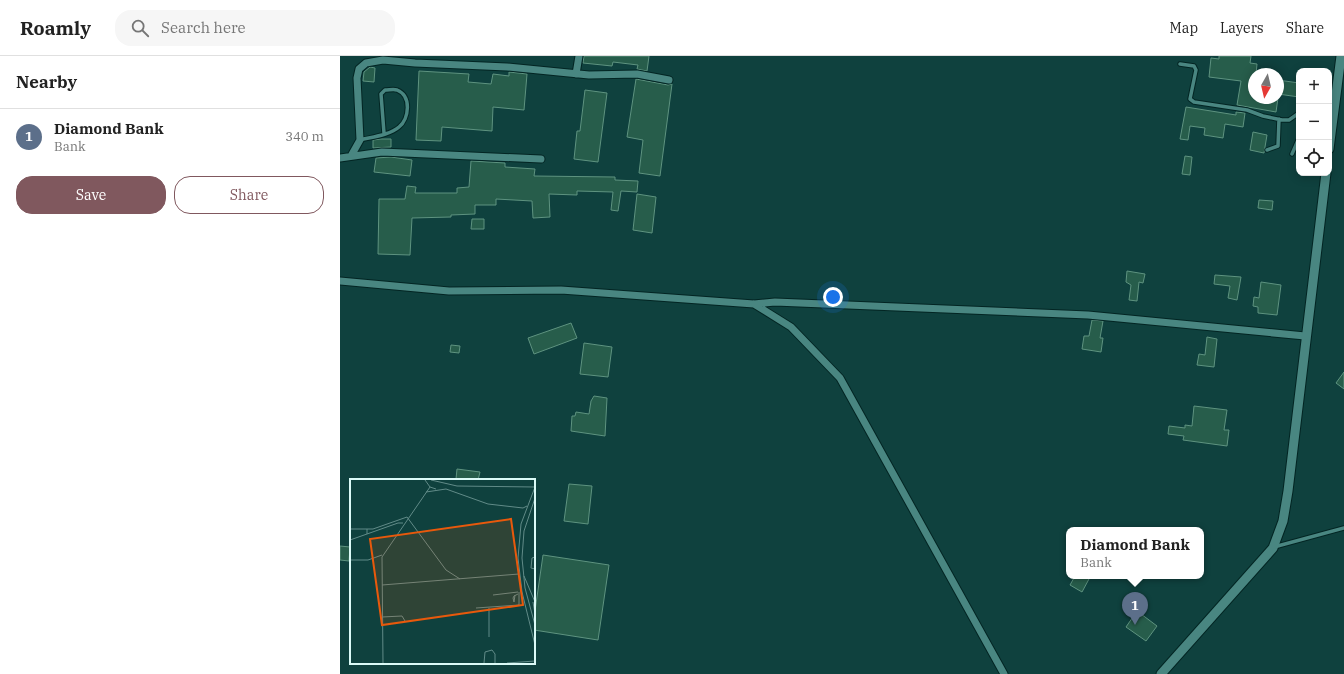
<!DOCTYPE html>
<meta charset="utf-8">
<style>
body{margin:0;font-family:"IBM Plex Serif",serif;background:#f6f6f6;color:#222}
.controls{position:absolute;right:12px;top:12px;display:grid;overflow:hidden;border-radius:8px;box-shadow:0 2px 10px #0003}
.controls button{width:36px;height:36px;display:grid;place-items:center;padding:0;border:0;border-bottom:1px solid #e0e0e0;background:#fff;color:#222;font:20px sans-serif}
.compass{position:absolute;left:908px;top:12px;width:36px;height:36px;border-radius:50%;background:#fff;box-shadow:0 2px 10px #0003;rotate:188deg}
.you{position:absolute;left:493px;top:241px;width:14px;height:14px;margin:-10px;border:3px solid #fff;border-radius:50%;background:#1a73e8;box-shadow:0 0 0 6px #1a73e833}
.badge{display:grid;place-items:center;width:26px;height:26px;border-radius:50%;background:#80585e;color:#fff;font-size:13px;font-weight:700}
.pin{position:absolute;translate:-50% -33px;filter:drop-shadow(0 1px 2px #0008)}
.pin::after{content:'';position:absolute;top:21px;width:14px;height:12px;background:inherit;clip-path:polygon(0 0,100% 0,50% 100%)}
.popup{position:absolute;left:726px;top:471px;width:138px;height:52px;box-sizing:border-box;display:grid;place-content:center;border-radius:8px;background:#fff;filter:drop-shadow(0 1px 3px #0005);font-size:13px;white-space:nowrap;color:#767676}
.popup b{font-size:15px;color:#222}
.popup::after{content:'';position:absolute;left:50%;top:100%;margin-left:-8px;border:8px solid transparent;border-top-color:#fff}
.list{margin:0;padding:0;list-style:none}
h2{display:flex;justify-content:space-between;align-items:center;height:52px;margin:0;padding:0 16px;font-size:17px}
h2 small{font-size:13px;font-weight:400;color:#767676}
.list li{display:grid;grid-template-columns:26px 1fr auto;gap:12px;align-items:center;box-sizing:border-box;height:56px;padding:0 16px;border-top:1px solid #e0e0e0}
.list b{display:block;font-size:15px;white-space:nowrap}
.list p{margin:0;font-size:13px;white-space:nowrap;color:#767676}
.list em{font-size:13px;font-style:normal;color:#767676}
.actions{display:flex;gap:8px;padding:12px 16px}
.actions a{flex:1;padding:9px 0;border:1px solid #80585e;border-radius:16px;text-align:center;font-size:14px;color:#80585e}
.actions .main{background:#80585e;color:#fff}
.icon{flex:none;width:22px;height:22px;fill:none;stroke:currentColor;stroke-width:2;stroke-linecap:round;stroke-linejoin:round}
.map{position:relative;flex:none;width:1004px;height:618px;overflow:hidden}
header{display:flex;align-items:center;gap:24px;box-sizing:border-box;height:56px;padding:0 20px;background:#fff;border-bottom:1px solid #e0e0e0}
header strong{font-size:19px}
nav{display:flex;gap:22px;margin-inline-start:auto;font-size:14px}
.search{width:280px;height:36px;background:#f6f6f6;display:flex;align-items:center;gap:10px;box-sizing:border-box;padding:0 14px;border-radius:16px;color:#767676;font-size:15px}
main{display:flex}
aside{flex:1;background:#fff}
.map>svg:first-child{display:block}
.building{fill:#275d4b;stroke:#5e9380}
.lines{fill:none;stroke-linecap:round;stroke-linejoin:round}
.service-casing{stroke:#032523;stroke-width:5.5}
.minor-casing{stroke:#032523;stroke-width:9}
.tertiary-casing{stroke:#032523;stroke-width:11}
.service{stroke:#498681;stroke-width:3.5}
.minor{stroke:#498681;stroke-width:7}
.tertiary{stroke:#498681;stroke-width:9}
.inset-road{fill:none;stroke:#618b88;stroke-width:1}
.view{fill:#e8590c;fill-opacity:0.15;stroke:#e8590c;stroke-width:2}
.inset-edge{fill:none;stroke:#dbfaf7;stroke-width:2}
</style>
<header>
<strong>Roamly</strong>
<div class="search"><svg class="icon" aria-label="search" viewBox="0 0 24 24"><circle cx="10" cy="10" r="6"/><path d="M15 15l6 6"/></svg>Search here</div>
<nav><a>Map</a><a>Layers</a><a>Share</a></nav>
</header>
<main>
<aside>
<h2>Nearby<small></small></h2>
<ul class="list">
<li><span class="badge" style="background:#5c6f8a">1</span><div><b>Diamond Bank</b><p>Bank</p></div><em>340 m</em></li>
</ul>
<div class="actions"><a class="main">Save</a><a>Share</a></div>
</aside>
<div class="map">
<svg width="1004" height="618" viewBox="0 0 1004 618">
<rect width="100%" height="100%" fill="#0f413e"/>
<path class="building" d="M244,0H309L307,15L297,13L298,9L273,6L272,10L243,7Z
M879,0H911L910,7L917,8L916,18H914V42H938L936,56L897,49L901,25L869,21L871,2L879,3Z
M30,11L35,12L34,26L23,25L24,16Z
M79,15L129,18L128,26L151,28L153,18L169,20V16L187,18L184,54L153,51L152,75L102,71L101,85L76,84Z
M296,23L328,29L332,28L320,120L299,117L303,84L287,81Z
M938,24L959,27V41L938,38Z
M245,34L267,37L258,106L234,103L237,75H240Z
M846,51L896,59V56L905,57L903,71L885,68L883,82L864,79L865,72L850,70L848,84L840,83Z
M913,76L927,79L924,97L910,94Z
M41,83H51V91L33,92V84Z
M845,100L852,101L850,119L842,118Z
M51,101L72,104L70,120L34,116L36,102Z
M131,105L165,107V111L195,113L194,120L275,121V124L298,125L297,136L281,135L278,155L271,154L273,136L237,135V139L209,138L210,161L193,162L192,145L156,143V149H135V158L111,159V161L72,162L70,199L38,198L39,143H65L67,130L76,131L75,137H117V132L129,131Z
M297,138L316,141L312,177L293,174Z
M919,144L933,145L932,154L918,152Z
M132,163H144V173H131Z
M787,215L805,218L803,227L799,226L797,245L789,244L791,229L786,226Z
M875,219L901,221L897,244L888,242L890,230L874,228Z
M921,226L941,229L937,259L918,257V251L913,250L914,241L919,242Z
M752,264L763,265L760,282H763L761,296L742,293L744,280H749Z
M231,267L237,282L194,298L188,282Z
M867,281L877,283L874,311L857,309L859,298L865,299Z
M244,287L272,291L268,321L240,318Z
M111,289L120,290L119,297L110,296Z
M1004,316V333L996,327Z
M254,340L267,342L265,380L231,375L232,360H235L236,356L249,358L251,345Z
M854,350L887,354L884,374H889L887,390L843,384L844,380L828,378L829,370L845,372V369L852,370Z
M117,413L140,416L138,424L116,423Z
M229,428L252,430L248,468L224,465Z
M0,490L10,491L9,505L0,504Z
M203,499L269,509L258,584L194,574V562Z
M735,520H744L749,523L742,536L730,529Z
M797,555L817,570L806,585L786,571Z"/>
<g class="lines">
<defs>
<path id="service" d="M840,8L854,10L856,14L850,43L854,46L907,54L923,60L942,64H949L959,57
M20,84C32,81 50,79 59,71C69,63 72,40 57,34C54,33 49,34 45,34L41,38L44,77
M927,94L938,90L939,63
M952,98L959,82
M934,491L1004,472"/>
<path id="minor" d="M236,18L239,0
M11,100L20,84L17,22L19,13L26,7L43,4L75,7L167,11L249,19L297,18L329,24
M0,102L42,96L201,103
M0,225L109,235L221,234L414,248L435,246L748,259L965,280
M414,248L451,271L500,322L664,618"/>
<path id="tertiary" d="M989,93L1001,0
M821,618L933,492L943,465L948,435L986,117"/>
</defs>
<use href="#service" class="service-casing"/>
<use href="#minor" class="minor-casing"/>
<use href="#tertiary" class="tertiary-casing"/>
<use href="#service" class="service"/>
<use href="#minor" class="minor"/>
<use href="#tertiary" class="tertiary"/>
</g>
<g transform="translate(10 423)">
<rect width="185" height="185" fill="#0f413e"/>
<path class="inset-road" d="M75,1L80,8L86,10M81,1L107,7L185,8M185,8L171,45L168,79L172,113L185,166M76,13L96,10L138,25L173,29L177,27M185,19L174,52L172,79L175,109L185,146M0,50H23L57,38L96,91L110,100M17,55L48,44H53M0,61L17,55V50M185,78L182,79L181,89L185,90M0,81H18L32,76M174,97L185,123M32,106L169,95M143,116L168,113M165,116L164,123L163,119L164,117L168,115M183,123L185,135M126,129L169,126V113M32,138L52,137L55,142M139,158V129M33,184L32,78L80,8M134,184L135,173L142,171L145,175V184M157,184L185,182"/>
<path class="view" d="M161,40L173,126L32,146L20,60Z"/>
<rect width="185" height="185" class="inset-edge"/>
</g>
</svg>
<div class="controls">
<button>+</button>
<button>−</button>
<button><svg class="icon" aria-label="locate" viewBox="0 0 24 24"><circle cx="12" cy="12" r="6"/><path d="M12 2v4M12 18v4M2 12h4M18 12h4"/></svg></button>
</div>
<svg class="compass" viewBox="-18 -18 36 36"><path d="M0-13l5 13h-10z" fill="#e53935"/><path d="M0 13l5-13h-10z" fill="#767676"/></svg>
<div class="you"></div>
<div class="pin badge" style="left:795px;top:569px;background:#5c6f8a">1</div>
<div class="popup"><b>Diamond Bank</b>Bank</div>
</div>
</main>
